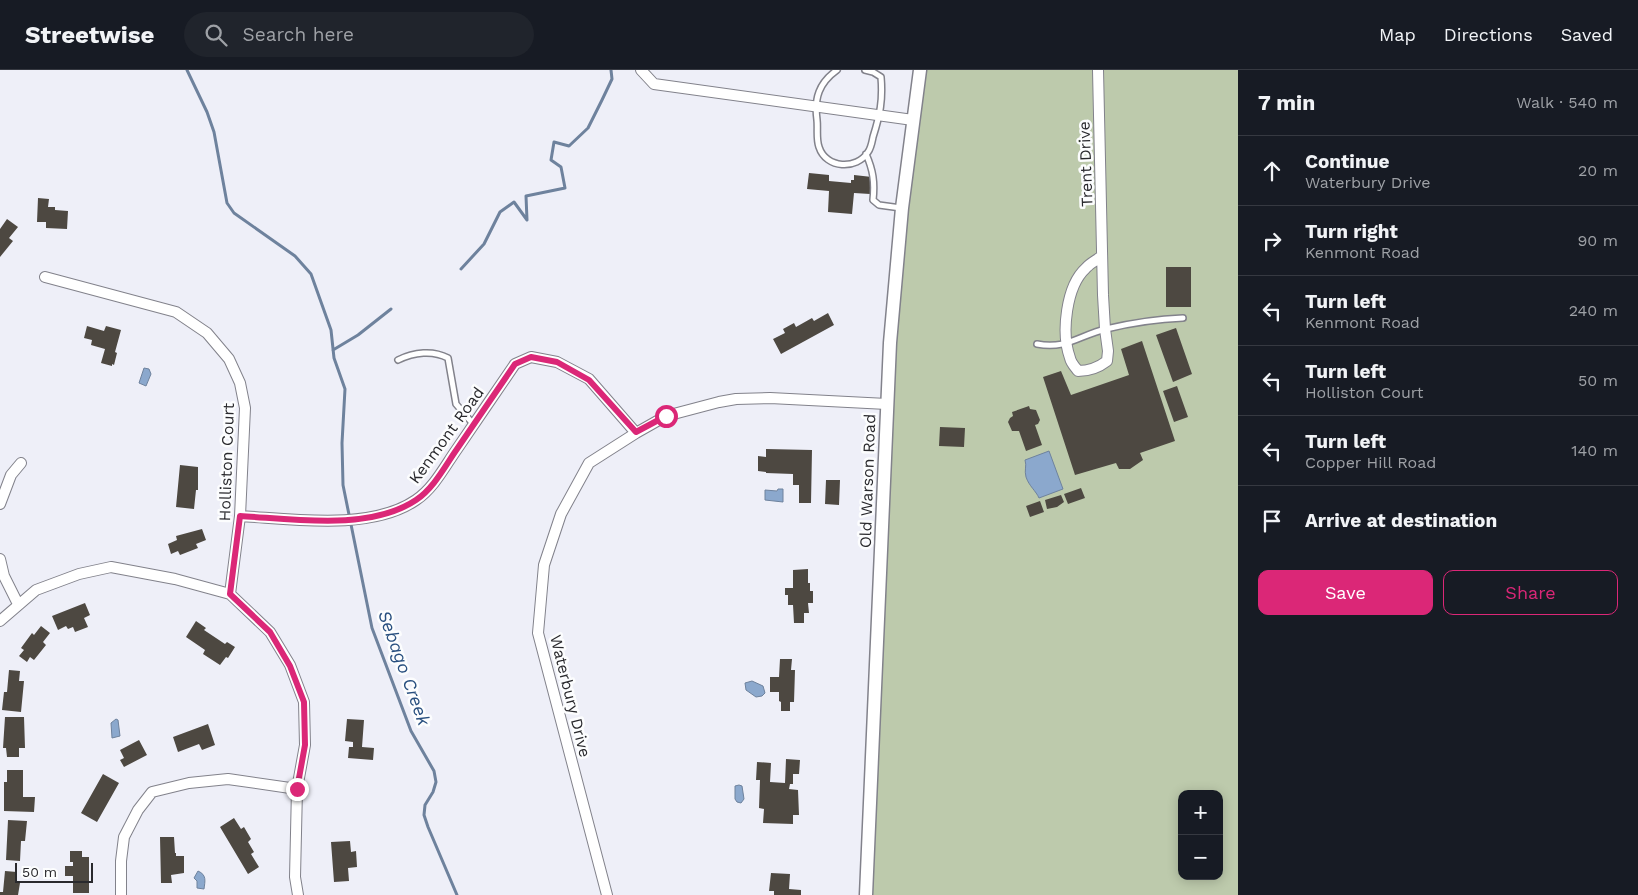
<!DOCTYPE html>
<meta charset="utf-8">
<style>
body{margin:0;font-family:"Work Sans",sans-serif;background:#20242c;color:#f1f3f6}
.controls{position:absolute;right:15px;bottom:15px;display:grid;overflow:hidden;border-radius:10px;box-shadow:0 2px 12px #0003}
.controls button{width:45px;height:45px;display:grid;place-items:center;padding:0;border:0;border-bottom:1px solid #363941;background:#171b24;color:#f1f3f6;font:25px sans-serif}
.scale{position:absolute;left:15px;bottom:12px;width:78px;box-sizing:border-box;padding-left:5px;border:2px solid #29292d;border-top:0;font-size:14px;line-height:18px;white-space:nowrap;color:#29292d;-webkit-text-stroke:4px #fcfdfe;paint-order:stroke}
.stop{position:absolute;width:15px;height:15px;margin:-11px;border:4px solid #db2777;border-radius:50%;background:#fff}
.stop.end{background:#db2777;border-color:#fff;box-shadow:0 1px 5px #0008}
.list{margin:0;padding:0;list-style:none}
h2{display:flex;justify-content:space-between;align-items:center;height:65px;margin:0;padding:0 20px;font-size:21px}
h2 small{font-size:16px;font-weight:400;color:#9ea1a6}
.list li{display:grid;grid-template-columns:32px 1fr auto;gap:15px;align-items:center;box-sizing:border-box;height:70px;padding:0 20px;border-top:1px solid #363941}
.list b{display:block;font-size:19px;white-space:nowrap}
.list p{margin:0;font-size:16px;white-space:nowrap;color:#9ea1a6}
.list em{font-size:16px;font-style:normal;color:#9ea1a6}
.actions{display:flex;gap:10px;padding:15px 20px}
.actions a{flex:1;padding:11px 0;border:1px solid #db2777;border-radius:10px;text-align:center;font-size:18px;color:#db2777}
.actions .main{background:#db2777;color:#fff}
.icon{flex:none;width:28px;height:28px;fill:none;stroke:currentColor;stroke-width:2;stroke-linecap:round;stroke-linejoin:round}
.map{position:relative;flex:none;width:1238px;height:825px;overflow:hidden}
header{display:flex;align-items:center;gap:30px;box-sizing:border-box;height:70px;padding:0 25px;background:#171b24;border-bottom:1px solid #363941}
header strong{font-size:24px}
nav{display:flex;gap:28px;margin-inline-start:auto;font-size:18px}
.search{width:350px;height:45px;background:#20242c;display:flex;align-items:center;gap:12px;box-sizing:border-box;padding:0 18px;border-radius:28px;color:#9ea1a6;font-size:19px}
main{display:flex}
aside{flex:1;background:#171b24}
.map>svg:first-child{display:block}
.green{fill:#bdcaac;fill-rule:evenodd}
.water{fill:#8ba8cd;stroke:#6e829d}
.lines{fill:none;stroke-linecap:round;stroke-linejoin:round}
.stream{stroke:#6e829d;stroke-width:3}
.building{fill:#4d4841}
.service-casing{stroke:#82828b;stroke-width:8}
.minor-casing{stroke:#82828b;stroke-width:12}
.tertiary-casing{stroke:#82828b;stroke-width:15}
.service{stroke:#fff;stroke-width:5}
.minor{stroke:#fff;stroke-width:10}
.tertiary{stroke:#fff;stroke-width:12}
.route{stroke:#db2777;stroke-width:6}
.labels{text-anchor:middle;stroke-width:5;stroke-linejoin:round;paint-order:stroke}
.street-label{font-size:16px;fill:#29292d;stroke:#fcfdfe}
.water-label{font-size:18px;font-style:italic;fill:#284f7f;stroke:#fcfdfe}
</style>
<header>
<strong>Streetwise</strong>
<div class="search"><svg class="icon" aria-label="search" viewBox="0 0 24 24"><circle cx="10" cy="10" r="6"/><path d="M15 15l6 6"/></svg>Search here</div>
<nav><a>Map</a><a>Directions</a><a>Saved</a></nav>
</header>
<main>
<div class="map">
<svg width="1238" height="825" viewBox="0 0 1238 825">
<rect width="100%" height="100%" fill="#eeeff8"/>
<path class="green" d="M925,0H1238V825H871L895,276L905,163ZM1182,724H1219V806H1182Z"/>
<path class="water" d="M144,298L149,299L151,304L146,316L139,313Z
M1049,381L1063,419L1039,428C1036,421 1029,416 1026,407C1024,400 1027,396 1025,390Z
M778,419H783V432L765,430V420L777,421Z
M752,611L763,616L765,623L762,626L756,627L746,620L745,613Z
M116,649L118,650L120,666L112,668L111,653Z
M739,715L742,716L744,729L741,733L737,732L735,729V716Z
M198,801C207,805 205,811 204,819L197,818V811L194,808Z"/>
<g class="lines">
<path class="stream" d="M187,0L207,42L214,62L227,133L234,143L295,186L311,204L331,260L334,288L345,319L342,373L343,415L372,558L411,661L434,701L436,712L433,722L425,735L424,745L428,757L457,825
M461,199L484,174L500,142L514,132L527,150L526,126L565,118L561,97L551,90L554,72L569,76L588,58L602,30L612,9L611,0
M333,280L358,265L391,239"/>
</g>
<path class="building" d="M809,103L829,105V111L851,113V110H854V105L872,107L870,124L854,123L852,144L828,142L829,121L807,119Z
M38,128L49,129L48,137H55V140L68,141L67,159L46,158V152H37Z
M7,149L18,157L9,168L13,171L0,187V159Z
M1166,197H1191V237H1166Z
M828,243L834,255L781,284L773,269L785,263L783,259L794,253L796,257L812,248L814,251Z
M87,256L104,261L106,256L121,260L115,282L117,283L114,295L112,294V296L101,293L105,279L91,275L92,270L84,268Z
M1176,258L1192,304L1173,312L1156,265Z
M1142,271L1175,371L1140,383L1143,390L1130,399H1119L1116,393L1075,405L1043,307L1061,301L1071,325L1129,305L1121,279Z
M1177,316L1188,347L1174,352L1163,321Z
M1029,336L1030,339L1036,340L1040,350L1038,354L1035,355L1042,375L1026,381L1019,361H1012L1008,352L1010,348L1013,346L1012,342Z
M940,357L965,358L964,377L939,376Z
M766,379L812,380L811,433H799V415H793V404L766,403V402L758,401V386L766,387Z
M180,395L198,397V420H196L194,439L176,437Z
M826,410H840L839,435L825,434Z
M1081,418L1085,428L1068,434L1064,424Z
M1061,425L1064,432L1057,437L1047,439L1045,430Z
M1040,431L1044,442L1030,447L1026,436Z
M202,459L206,470L196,474L198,478L180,485L178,481L171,484L168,474L177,470L176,466Z
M808,499V513H810V521H813V533H808L809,543H804V553H794L793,535H788V525H785V518H793V500Z
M85,533L90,545L84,548L88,557L75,562L73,557L68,559L66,556L58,560L52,546Z
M196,551L206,558L204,560L225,574L227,572L235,577L228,588L226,587L220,595L203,584L205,580L186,567Z
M41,556L50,563L43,572L46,575L34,590L30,587L27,592L19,586L24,580L21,578L32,563L34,565Z
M780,589H792L791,600H795L794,632H790V641H781V632L779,631V622H770V607H779Z
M9,600L20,601L19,611H24L21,642L2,640L4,622H7Z
M5,647H24L25,678H19V687H7L6,678H3Z
M347,649L364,650L362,677L374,678L373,690L348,688L349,677H353V672L345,671Z
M208,654L215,675L202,680L199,674L178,682L173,667Z
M139,670L147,685L124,697L120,690L124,688L120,680Z
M786,689L800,690L799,704H793V714H790L789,719L798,720L799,745H793V754L763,753L764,739L759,738L760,710H756L757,692L771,693L770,712L785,713Z
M7,700H23V727H35L34,742L4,741V712H7Z
M103,704L119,713L97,752L81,743Z
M234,748L241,759L244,757L251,769L248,772L254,782L251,784L259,797L248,804L220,757Z
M8,750L27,751L25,771H21L20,791L6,790Z
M160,767H174L175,783H176V786H184V803L171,805L172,813H161Z
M350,771L351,782L356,781L357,797L348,798L349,811L334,812L331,772Z
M70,781H82V787H89V823H73V806H65V796H73V792H70Z
M5,801L17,802L16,813H20L18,825H0V822H3Z
M771,803L790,804L789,819L801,820V825H774V821H769Z"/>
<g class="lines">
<defs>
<path id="service" d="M837,0C819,13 814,28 817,50C818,58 816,69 819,77C826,99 857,100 868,82C871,78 872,72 873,67C880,45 883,30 881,7L873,2L865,0
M866,84C873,100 875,112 873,130L879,135L901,138
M1037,274C1066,280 1080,265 1106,259C1131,253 1157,249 1183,248
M398,290C414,282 433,280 448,288L456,334L474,355"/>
<path id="minor" d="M641,0L654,14L913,50
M1098,0L1103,225L1105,259L1108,281L1107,291C1098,298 1090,301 1078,301C1075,297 1071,293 1070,288C1061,263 1066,216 1086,198C1090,193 1097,190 1102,186
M45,207L176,242L207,263L229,289L240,313L245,338L240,446L230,524
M0,434L11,405L21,393
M240,446C293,449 371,461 416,430C434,418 445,396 457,379C476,351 496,322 515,294L531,287L557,292L589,309L636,363
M0,489L4,506L18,534
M0,551L36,520L79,504L111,497L175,509L230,524L270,562L290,595L304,632L305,675L297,719L295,807L298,825
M121,825V791L124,767L138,740L152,722L189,713L228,709L297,719
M607,825L538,563L544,495L561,444L589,393L636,363L666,346L719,332L736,329L770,328L887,334"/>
<path id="tertiary" d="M866,825L890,273L902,138L920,0"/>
</defs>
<use href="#service" class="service-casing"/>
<use href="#minor" class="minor-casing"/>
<use href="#tertiary" class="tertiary-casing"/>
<use href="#service" class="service"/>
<use href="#minor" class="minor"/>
<use href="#tertiary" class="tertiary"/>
</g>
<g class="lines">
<path class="route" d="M297,719L305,675L304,632L290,596L270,562L230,524L240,446C294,449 370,461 416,430C434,418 445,396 457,379C476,351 496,322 515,294L531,287L557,292L589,310L636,362L666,346"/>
</g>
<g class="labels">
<g class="street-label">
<text transform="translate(1085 94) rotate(-92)" y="6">Trent Drive</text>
<text transform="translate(446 365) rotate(-54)" y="6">Kenmont Road</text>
<text transform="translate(226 392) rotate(-88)" y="6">Holliston Court</text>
<text transform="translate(867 411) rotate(-88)" y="6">Old Warson Road</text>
<text transform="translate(571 626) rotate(76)" y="6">Waterbury Drive</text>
</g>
<g class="water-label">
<text transform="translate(404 598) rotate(70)" y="6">Sebago Creek</text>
</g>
</g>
</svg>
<div class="controls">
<button>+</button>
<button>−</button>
</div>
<div class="scale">50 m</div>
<div class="stop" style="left:666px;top:346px"></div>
<div class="stop end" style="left:297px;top:719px"></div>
</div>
<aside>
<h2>7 min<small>Walk · 540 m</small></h2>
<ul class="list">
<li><svg class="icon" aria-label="ahead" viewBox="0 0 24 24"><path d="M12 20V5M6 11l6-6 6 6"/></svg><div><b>Continue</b><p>Waterbury Drive</p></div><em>20 m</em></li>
<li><svg class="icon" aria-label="right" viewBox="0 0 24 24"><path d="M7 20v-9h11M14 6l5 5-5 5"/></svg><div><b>Turn right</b><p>Kenmont Road</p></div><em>90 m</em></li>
<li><svg class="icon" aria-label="left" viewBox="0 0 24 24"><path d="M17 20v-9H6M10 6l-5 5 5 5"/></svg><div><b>Turn left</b><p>Kenmont Road</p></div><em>240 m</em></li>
<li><svg class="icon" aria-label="left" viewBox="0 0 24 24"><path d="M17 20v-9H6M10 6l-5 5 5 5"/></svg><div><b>Turn left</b><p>Holliston Court</p></div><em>50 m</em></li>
<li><svg class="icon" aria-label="left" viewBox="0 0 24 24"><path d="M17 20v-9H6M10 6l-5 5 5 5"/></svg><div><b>Turn left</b><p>Copper Hill Road</p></div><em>140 m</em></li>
<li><svg class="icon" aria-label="arrive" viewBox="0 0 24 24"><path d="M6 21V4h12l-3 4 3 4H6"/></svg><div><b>Arrive at destination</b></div></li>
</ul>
<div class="actions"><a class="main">Save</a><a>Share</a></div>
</aside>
</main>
